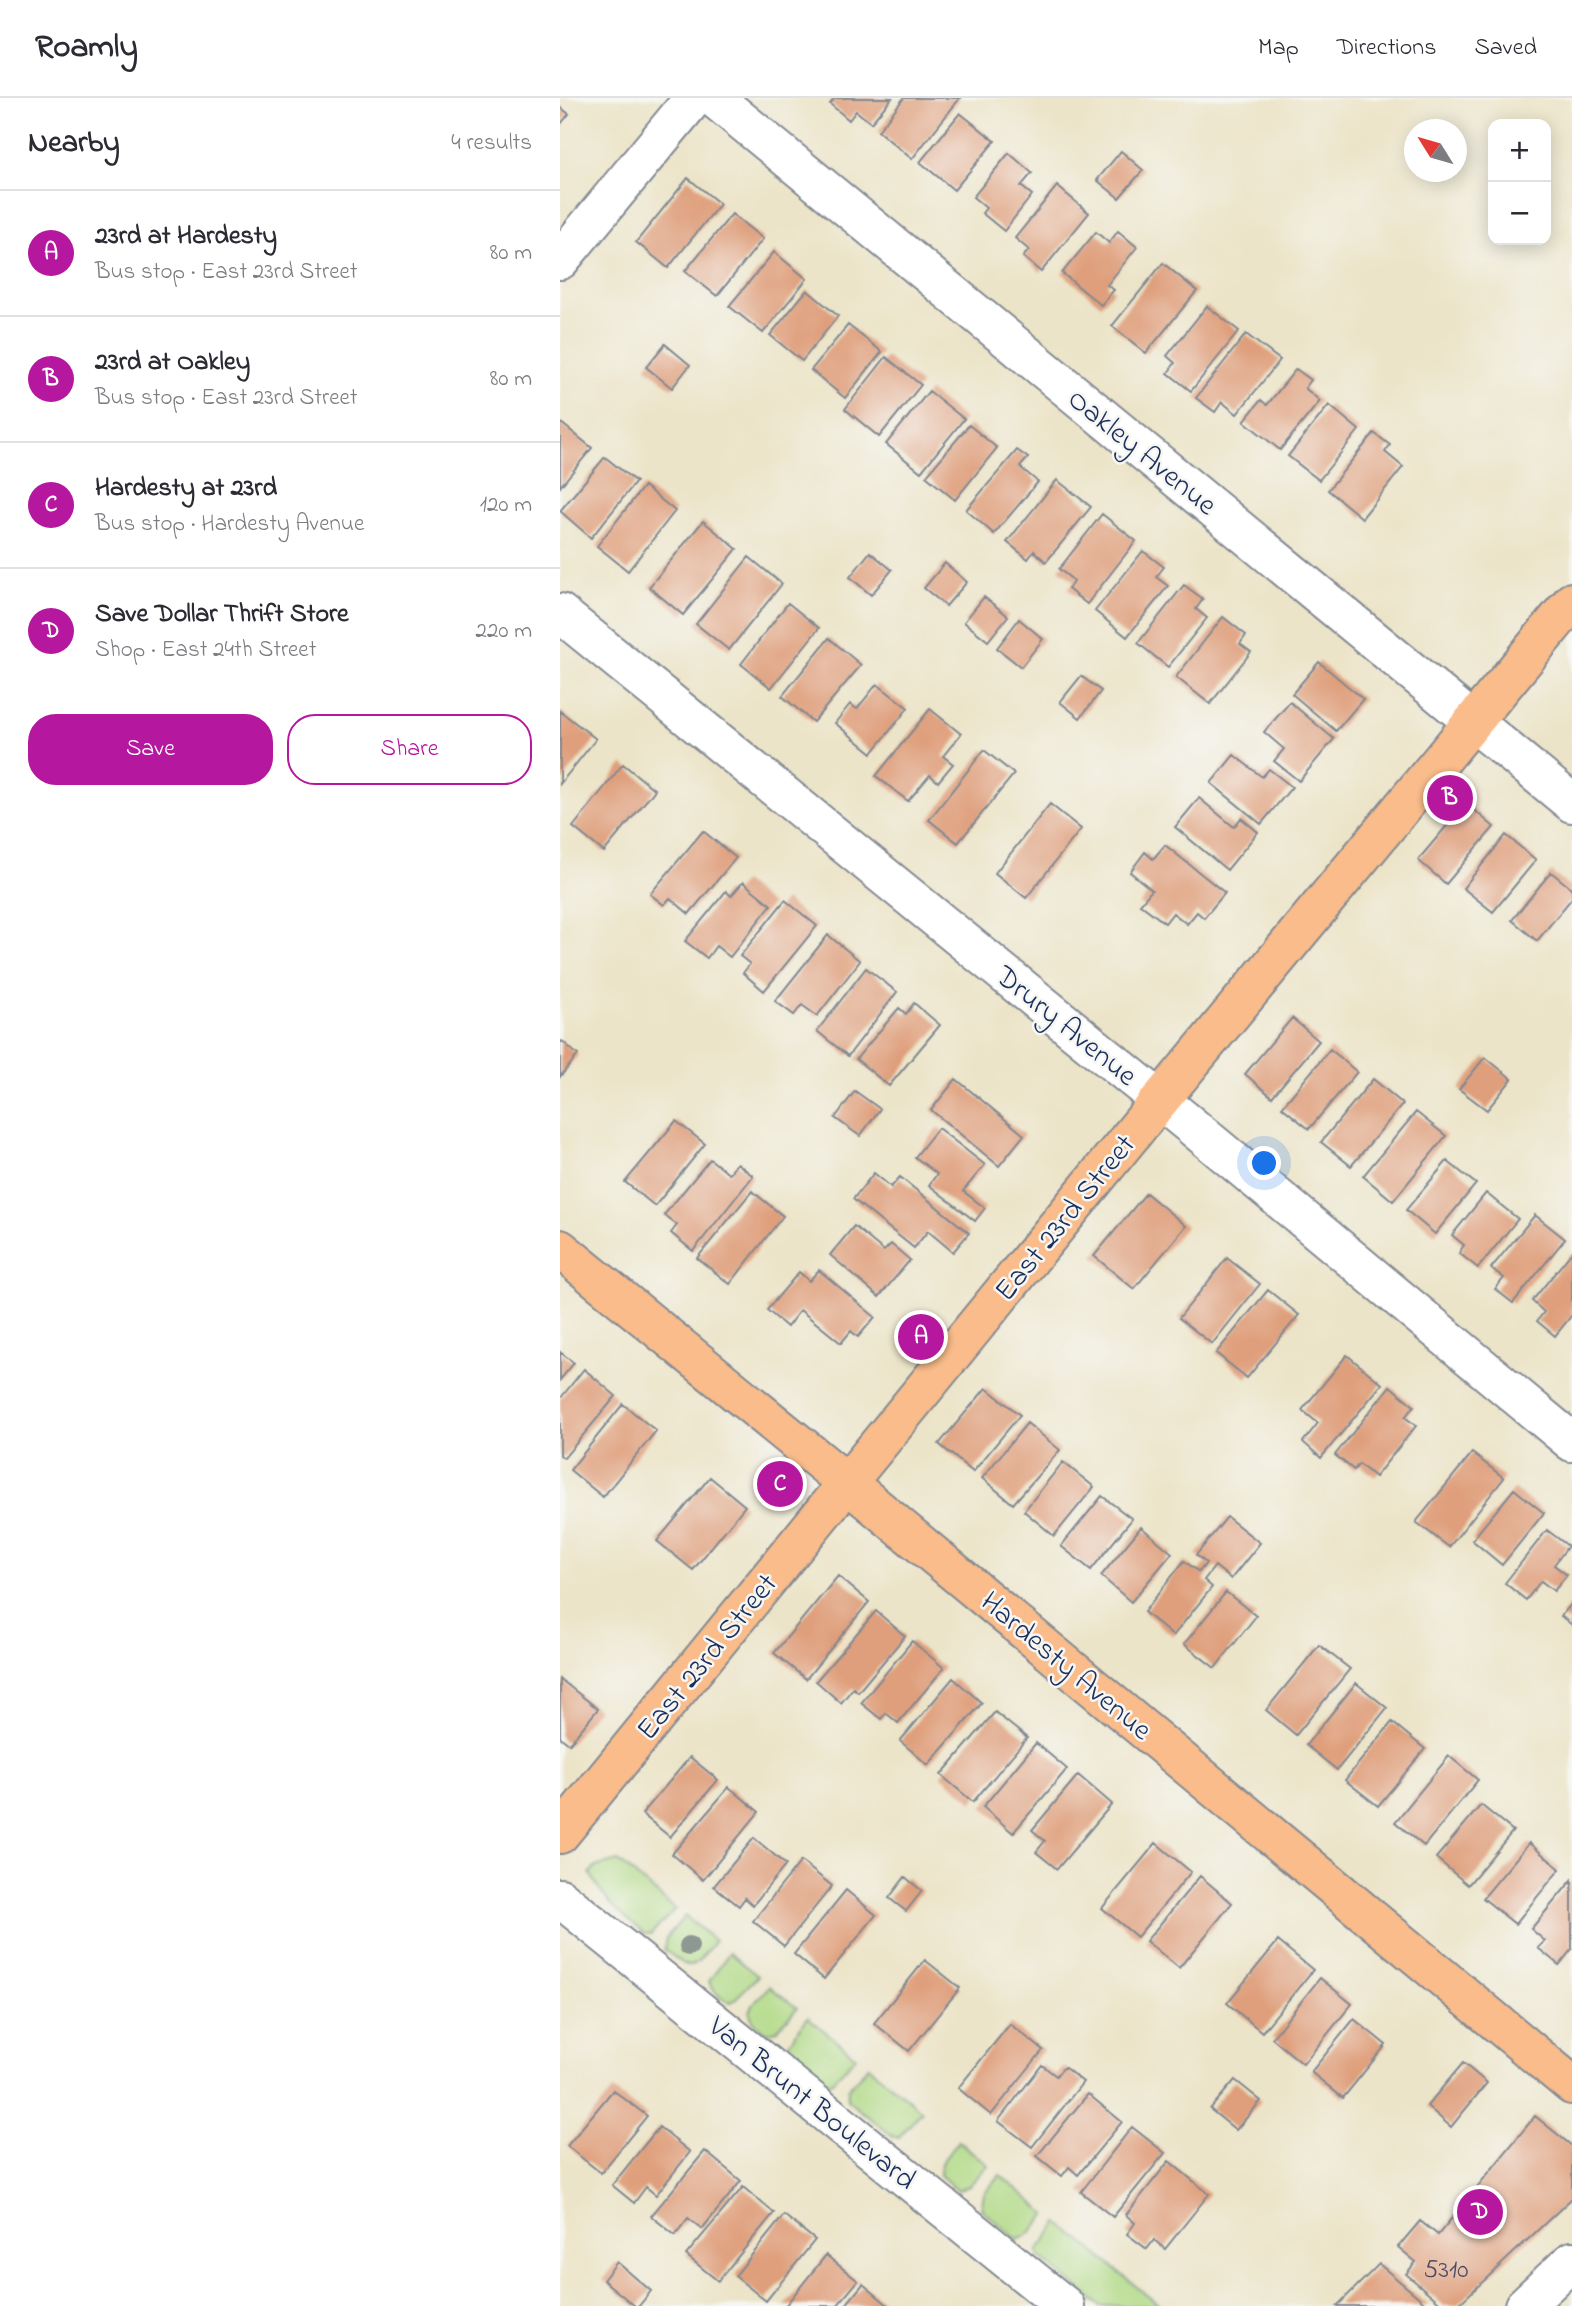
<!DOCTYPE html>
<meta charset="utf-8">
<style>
body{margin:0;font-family:"Indie Flower",sans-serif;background:#f2f2f3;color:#2b2b33}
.controls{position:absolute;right:21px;top:21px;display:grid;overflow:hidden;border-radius:14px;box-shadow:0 4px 18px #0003}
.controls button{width:63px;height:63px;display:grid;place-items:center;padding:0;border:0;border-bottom:2px solid #e1e1e2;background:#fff;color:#2b2b33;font:35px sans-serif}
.compass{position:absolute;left:844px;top:21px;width:63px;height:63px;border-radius:50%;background:#fff;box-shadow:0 4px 18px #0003;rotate:307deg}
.you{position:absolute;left:705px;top:1066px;width:24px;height:24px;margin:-18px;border:5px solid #fff;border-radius:50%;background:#1a73e8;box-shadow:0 0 0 10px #1a73e833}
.badge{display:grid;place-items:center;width:46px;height:46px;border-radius:50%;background:#b5179e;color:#fff;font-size:23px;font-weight:700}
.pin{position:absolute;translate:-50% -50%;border:4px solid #fff;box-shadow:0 2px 7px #0006}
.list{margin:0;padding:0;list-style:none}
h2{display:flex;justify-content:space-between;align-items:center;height:91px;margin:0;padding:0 28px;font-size:30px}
h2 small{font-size:23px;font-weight:400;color:#7c7c81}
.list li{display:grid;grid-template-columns:46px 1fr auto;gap:21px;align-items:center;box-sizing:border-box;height:126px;padding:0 28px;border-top:2px solid #e1e1e2}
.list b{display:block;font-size:26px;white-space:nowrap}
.list p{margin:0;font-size:23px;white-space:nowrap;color:#7c7c81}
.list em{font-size:23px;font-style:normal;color:#7c7c81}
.actions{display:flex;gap:14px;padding:21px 28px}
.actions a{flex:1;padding:16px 0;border:2px solid #b5179e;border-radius:28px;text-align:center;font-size:24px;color:#b5179e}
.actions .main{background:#b5179e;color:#fff}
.map{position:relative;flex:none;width:1012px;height:2208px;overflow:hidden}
header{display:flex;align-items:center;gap:42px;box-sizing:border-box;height:98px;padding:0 35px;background:#fff;border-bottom:2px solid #e1e1e2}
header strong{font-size:33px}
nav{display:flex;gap:38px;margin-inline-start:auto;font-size:24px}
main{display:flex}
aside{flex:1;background:#fff}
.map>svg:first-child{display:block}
.grass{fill:#b0d984;stroke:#668471;stroke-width:2}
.building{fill:#df9f7b}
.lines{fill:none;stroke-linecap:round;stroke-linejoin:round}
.minor-casing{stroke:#848a93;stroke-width:42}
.major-casing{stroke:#848a93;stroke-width:42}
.minor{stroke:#fff;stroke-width:38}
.major{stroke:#f9bc8a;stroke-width:38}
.tree{fill:#8d9893}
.labels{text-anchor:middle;stroke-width:5;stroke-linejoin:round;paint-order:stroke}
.number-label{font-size:26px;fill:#4c4b65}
.street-label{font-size:30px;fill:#1b2f5e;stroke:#f6f6f2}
</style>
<header>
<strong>Roamly</strong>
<nav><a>Map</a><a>Directions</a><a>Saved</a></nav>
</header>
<main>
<aside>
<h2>Nearby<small>4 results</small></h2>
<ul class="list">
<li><span class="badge">A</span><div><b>23rd at Hardesty</b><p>Bus stop · East 23rd Street</p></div><em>80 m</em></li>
<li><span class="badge">B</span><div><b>23rd at Oakley</b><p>Bus stop · East 23rd Street</p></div><em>80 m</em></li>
<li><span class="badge">C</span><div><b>Hardesty at 23rd</b><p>Bus stop · Hardesty Avenue</p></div><em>120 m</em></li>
<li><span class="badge">D</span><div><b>Save Dollar Thrift Store</b><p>Shop · East 24th Street</p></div><em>220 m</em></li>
</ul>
<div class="actions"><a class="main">Save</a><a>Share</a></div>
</aside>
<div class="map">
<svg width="1012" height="2208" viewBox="0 0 1012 2208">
<rect width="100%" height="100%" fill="#f6f6f2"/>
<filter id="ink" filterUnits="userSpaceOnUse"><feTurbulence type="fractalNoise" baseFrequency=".0143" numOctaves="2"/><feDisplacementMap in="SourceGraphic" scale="14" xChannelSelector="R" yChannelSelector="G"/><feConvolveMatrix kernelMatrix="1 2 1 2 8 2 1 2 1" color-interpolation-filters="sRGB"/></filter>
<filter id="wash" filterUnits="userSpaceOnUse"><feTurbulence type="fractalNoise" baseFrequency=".00686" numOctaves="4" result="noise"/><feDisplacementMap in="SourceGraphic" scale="28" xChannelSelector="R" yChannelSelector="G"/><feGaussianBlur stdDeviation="1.57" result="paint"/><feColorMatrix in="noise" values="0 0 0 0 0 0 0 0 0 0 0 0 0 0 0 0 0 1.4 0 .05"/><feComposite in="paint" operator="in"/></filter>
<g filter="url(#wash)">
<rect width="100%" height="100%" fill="#ece4c8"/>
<path class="grass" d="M58,1763L115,1811L91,1836H85C63,1818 42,1802 30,1775L35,1769Z
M125,1818L155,1843C131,1872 134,1876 104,1851L106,1840Z
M169,1855L198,1878L172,1904C163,1903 151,1892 149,1883Z
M209,1888L237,1910L217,1932L206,1935C179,1913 191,1911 209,1888Z
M248,1919L296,1959L272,1984H266L229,1954L227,1948Z
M308,1968L362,2013L339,2039H334L287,2002L288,1991Z
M399,2043L428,2067L410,2087L397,2092L380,2077C379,2063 390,2054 399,2043Z
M440,2077L487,2116L469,2136L458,2142L421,2111L424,2096Z
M499,2125L600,2208H540L479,2158V2151Z"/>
<g id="blocks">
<path class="building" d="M275,0H332L311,25L296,13L289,22L270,6Z
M344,0H400L352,61L318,33Z
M0,9L9,16L0,27Z
M400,15L435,43L394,92L360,64Z
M561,53L583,72L559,100L537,82Z
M449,55L472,75L461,88L472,97L444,133L422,115L426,110L413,99Z
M128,80L160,106L108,170L76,144Z
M497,88L529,115L481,174L463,159L469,152L455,140Z
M172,116L203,141L157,198L125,173Z
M558,133L577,149L547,187L554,192L541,207L502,175L536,134L549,145Z
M214,154L247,181L203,235L169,208Z
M603,165L637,193L586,255L552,228Z
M247,192L278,218L242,263L210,237Z
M647,208L679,233L631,293L608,275L615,265L607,258Z
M288,227L322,254L285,300L251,272Z
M686,236L720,262L677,316L662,304L655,314L636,300Z
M105,246L130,267L112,290L86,269Z
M326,259L361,287L319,339L285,311Z
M736,271L751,282L745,290L760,303L720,352L684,323L701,302L707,307Z
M369,293L404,321L361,374L326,346Z
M769,307L799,332L759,382L728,358Z
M0,324L32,350L0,389Z
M409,327L437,350L395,402L366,378Z
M814,335L830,347L825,354L843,369L802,420L768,392Z
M457,352L468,360L460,369L478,384L434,436L406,412Z
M45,359L76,384L31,440L0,413Z
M497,382L531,409L486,464L474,453L468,461L447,444Z
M84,388L115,413L68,473L37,448Z
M542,416L576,443L527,506L508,491L514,483L499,471Z
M143,423L177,451L123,517L89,489Z
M583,453L604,469L596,479L608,488L567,539L535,513Z
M310,454L332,472L311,497L290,479Z
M189,459L222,486L169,552L136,526Z
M385,465L407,484L386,508L364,490Z
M624,487L643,501L636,511L647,520L608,569L578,545Z
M424,499L448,518L428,543L404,524Z
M228,505L259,530L211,590L181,566Z
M663,519L686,537L680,546L691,554L650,606L616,579Z
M459,521L483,541L461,569L437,550Z
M269,540L301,567L253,624L222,598Z
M759,564L803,601L776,633L732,596Z
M521,578L541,593L520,620L500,604Z
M317,586L348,610L312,655L275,625L290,606L297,611Z
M730,604L774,641L739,683L714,663L724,651L704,634Z
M370,611L401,636L383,658L393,666L378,684L370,677L348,703L316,678Z
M0,613L36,641L0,686Z
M424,652L454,676L398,745L369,722Z
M674,657L702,679L709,671L732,689L701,726L651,685Z
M63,666L95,692L44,754L13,729Z
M639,700L674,729L681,720L698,734L667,772L615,729Z
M906,705L934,729L886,786L858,762Z
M490,706L521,731L466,800L435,775Z
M143,733L176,760L129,816L110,800L104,807L90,796Z
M946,737L976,762L933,814L903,790Z
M605,747L665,795L644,820L637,814L627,826L613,815L605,825L580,806L592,792L570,774L585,754L593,761Z
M991,774L1012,791V800L977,843L952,822Z
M183,784L211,807L170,859L156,848L147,860L125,843L166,793L171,798Z
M225,802L257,828L204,893L183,875L190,866L180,858Z
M268,837L300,863L257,918L242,907L234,917L215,903Z
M306,870L337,894L288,958L257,933Z
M354,905L380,927L329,988L296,961L339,910L346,916Z
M732,920L759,943L712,999L685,976Z
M2,943L18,957L0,979V945Z
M770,951L797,974L749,1031L722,1009Z
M925,959L952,981L927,1012L899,991Z
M396,981L464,1037L439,1068L371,1012Z
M813,981L843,1006L791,1068L761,1044Z
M295,993L320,1011L300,1038L275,1020Z
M856,1014L886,1038L833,1103L803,1078Z
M116,1023L145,1046L95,1108L65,1084Z
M378,1030L425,1067L403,1093L425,1110L415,1123L369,1087L377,1076L355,1059Z
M150,1061L169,1076L177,1065L193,1078L133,1153L111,1135L117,1127L104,1117Z
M887,1063L916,1086L875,1136L846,1112Z
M314,1075L331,1089L340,1079L409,1135L393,1154L368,1133L354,1150L293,1101Z
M192,1093L223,1118L170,1186L137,1160Z
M586,1095L626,1128L574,1191L534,1158Z
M926,1095L958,1121L918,1170L899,1155L904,1147L892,1137Z
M975,1117L1005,1141L953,1205L935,1191L944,1180L931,1170Z
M294,1128L324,1153L331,1146L350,1162L319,1199L270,1157Z
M1012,1154V1217L995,1238L977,1223L984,1214L972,1203Z
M667,1160L700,1186L652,1246L619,1220Z
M259,1172L315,1219L298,1239L291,1233L281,1245L240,1212L227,1229L207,1212L239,1174L249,1183Z
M708,1192L739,1217L687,1280L656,1255Z
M0,1254L14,1265L0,1282Z
M787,1257L822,1286L761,1360L743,1344L758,1325L742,1312Z
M24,1271L56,1298L4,1360L0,1357V1301Z
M830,1288L854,1308L845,1319L856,1328L815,1379L799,1366L794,1372L775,1357Z
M426,1290L460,1317L413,1374L379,1346Z
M63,1306L96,1333L43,1399L10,1372Z
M467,1325L500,1352L453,1406L422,1380Z
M912,1355L944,1380L889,1449L856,1424Z
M503,1364L534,1389L494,1438L464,1413Z
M150,1379L185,1408L133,1472L97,1443Z
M954,1391L984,1415L942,1467L912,1442Z
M542,1398L572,1421L531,1472L501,1448Z
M667,1419L700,1445L671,1481L655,1468L644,1482L652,1489L613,1538L584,1514L624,1463L639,1474L646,1465L636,1457Z
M581,1429L612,1455L571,1504L541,1478Z
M987,1432L1008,1448L994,1467L1007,1477L994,1493L981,1483L966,1502L945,1485Z
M278,1478L309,1504L246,1581L214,1555Z
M666,1494L696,1518L655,1570L624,1546Z
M1012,1505V1527L1001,1518Z
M316,1513L345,1538L298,1594L293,1590L281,1605L256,1583Z
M352,1543L384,1570L338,1625L326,1615L321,1621L301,1605Z
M759,1547L790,1571L736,1637L706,1612Z
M393,1580L422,1605L368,1667L340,1643Z
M0,1581L38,1611L9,1646L0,1639Z
M796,1585L827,1610L777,1672L746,1647Z
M435,1614L467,1640L413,1704L381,1677Z
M832,1624L865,1651L818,1708L785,1682Z
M476,1645L507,1671L453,1735L423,1709Z
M889,1658L918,1682L864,1748L835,1724Z
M130,1659L158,1682L110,1739L82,1716Z
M518,1677L552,1706L497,1771L476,1754L485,1743L472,1732Z
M169,1689L199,1714L143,1782L112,1756Z
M921,1707L953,1733L908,1787L876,1760Z
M194,1740L226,1767L193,1807L185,1800L179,1808L154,1788Z
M596,1745L631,1774L577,1839L542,1810Z
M969,1745L1000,1771L955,1826L923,1800Z
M241,1763L272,1788L224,1848L193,1823Z
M640,1778L672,1805L619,1870L586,1843Z
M345,1779L362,1793L346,1813L329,1800Z
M1012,1782V1851L999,1867L978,1850L985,1843L971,1831Z
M286,1792L316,1817L264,1881L234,1856Z
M718,1843L753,1872L702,1934L667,1905Z
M365,1862L400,1890L349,1953L314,1925Z
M760,1880L792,1906L743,1966L712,1940Z
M794,1921L826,1947L783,2000L751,1974Z
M450,1926L483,1952L431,2017L398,1990Z
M903,1965L927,1985L891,2029L867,2008Z
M482,1967L496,1978L504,1969L523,1984L472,2049L438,2023Z
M675,1982L701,2003L676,2032L650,2011Z
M53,1992L87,2018L41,2075L7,2048Z
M528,1996L562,2024L518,2077L509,2069L502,2078L477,2058Z
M975,2018L1012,2048V2100L897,2208H884L846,2176L856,2164L838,2149L860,2123L878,2137Z
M99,2029L130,2054L96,2097L86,2089L74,2105L52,2087Z
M572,2029L605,2055L553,2119L521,2094Z
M145,2053L181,2083L142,2131L128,2120L115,2137L91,2118Z
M609,2063L649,2096L605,2151L594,2142L587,2151L567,2136L575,2125L566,2117Z
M183,2089L214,2115L158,2183L126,2157Z
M224,2117L255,2142L206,2203L175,2178Z
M266,2157L298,2183L277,2208H225Z
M57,2164L91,2193L79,2208H75L43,2182Z
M819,2166L869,2208H777Z
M303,2186L329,2208H285Z"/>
</g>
</g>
<g filter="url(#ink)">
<use href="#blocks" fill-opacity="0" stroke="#848a93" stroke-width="2"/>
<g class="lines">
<defs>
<path id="minor" d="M154,0L1012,705
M0,162L134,0
M0,515L628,1025L1012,1344
M0,1800L505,2208
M964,2208L1012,2163"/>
<path id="major" d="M0,1151L287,1385L1012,1987
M0,1736L600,1002L1012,504"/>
</defs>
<use href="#minor" class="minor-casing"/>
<use href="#major" class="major-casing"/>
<use href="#minor" class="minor"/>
<use href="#major" class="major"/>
</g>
<circle class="tree" cx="129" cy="1848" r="10"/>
</g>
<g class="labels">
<g class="number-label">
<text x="886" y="2179">5310</text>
</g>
<g class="street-label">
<text transform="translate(583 353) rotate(39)" y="10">Oakley Avenue</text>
<text transform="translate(507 927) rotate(39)" y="10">Drury Avenue</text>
<text transform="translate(504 1119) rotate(-51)" y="10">East 23rd Street</text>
<text transform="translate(146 1558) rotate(-51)" y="10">East 23rd Street</text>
<text transform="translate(507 1567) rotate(40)" y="10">Hardesty Avenue</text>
<text transform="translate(253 2004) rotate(39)" y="10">Van Brunt Boulevard</text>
</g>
</g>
</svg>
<div class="controls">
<button>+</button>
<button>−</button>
</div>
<svg class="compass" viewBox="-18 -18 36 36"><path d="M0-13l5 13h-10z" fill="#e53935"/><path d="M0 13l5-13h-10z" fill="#7c7c81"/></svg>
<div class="you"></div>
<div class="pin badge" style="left:361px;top:1239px">A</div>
<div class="pin badge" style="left:890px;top:700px">B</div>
<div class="pin badge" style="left:220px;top:1386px">C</div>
<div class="pin badge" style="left:920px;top:2114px">D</div>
</div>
</main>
